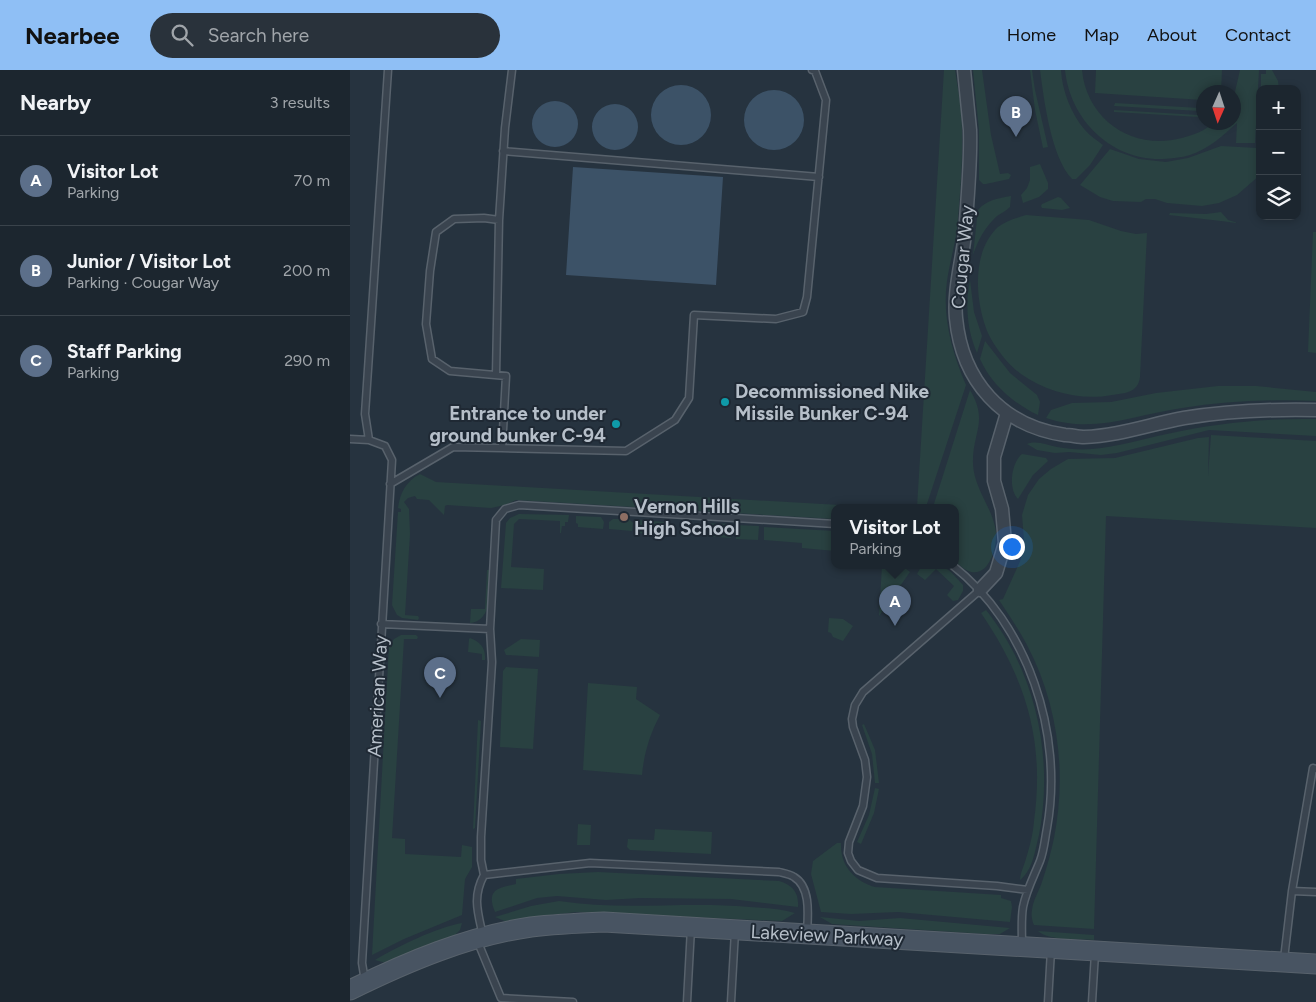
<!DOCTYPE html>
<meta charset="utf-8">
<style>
body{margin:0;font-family:Figtree,sans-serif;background:#29323b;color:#f1f3f6}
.controls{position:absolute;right:15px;top:15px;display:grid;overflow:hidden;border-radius:10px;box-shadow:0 2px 8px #0003}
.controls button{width:45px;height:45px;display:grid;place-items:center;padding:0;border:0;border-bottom:1px solid #3a434b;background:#1c262f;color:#f1f3f6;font:25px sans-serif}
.compass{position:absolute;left:846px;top:15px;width:45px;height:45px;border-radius:50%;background:#1c262f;box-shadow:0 2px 8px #0003;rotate:183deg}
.you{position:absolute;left:661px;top:476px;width:18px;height:18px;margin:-12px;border:4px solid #fff;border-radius:50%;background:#1a73e8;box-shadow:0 0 0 8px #1a73e833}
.badge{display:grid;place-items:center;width:32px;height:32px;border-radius:50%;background:#8fbff5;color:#fff;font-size:16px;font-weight:700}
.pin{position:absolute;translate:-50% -41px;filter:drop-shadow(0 1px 2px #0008)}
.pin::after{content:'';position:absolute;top:26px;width:18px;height:15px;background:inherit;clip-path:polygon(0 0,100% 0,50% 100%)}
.popup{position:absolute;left:481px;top:434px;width:128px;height:65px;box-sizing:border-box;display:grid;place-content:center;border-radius:10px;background:#1c262f;filter:drop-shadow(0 1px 4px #0005);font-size:16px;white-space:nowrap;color:#a0a5aa}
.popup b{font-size:19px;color:#f1f3f6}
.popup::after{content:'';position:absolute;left:50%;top:100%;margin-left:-10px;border:10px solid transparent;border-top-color:#1c262f}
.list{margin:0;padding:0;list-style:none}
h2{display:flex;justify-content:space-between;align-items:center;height:65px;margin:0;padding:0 20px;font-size:21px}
h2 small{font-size:16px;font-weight:400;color:#a0a5aa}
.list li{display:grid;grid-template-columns:32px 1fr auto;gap:15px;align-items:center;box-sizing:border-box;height:90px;padding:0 20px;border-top:1px solid #3a434b}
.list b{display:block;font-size:19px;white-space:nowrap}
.list p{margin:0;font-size:16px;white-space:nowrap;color:#a0a5aa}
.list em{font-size:16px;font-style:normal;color:#a0a5aa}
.icon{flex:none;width:28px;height:28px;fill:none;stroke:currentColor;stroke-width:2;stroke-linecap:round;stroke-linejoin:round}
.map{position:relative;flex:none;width:966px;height:932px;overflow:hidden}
header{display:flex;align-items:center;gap:30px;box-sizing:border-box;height:70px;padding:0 25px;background:#8fbff5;color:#111}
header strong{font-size:24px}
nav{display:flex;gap:28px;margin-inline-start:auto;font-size:18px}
.search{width:350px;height:45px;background:#29323b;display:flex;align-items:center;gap:12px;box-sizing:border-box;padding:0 18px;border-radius:28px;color:#a0a5aa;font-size:19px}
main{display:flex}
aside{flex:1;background:#1c262f}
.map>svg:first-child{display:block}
.green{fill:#294141}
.water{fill:#3c5267}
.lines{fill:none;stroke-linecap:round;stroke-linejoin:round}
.lane-casing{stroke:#58626c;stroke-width:9}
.street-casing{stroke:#58626c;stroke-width:15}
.secondary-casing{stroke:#58626c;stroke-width:21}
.lane{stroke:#3a444f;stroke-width:6}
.street{stroke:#3a444f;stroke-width:12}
.secondary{stroke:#485462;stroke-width:19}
.culture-dot{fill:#0f9aa8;stroke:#1f2934;stroke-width:2}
.education-dot{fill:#8d6e63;stroke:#1f2934;stroke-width:2}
.labels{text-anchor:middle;stroke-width:4;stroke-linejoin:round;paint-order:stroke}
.street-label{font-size:19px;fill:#b6bfc9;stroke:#1f2934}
.poi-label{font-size:19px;font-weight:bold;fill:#b6bfc9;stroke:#1f2934;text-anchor:start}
</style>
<header>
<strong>Nearbee</strong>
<div class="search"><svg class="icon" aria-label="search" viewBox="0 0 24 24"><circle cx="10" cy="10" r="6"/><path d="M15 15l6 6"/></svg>Search here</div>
<nav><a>Home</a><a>Map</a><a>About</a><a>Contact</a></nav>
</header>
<main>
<aside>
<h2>Nearby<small>3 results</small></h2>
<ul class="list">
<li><span class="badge" style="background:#5c6f8a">A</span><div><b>Visitor Lot</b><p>Parking</p></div><em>70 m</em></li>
<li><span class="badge" style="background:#5c6f8a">B</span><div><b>Junior / Visitor Lot</b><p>Parking · Cougar Way</p></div><em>200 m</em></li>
<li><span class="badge" style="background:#5c6f8a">C</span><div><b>Staff Parking</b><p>Parking</p></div><em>290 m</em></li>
</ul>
</aside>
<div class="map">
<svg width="966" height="932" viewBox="0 0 966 932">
<rect width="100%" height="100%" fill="#26333f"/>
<path class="green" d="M594,0H605C607,14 610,28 611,41C614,76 611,113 608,148C607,169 600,190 597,211C592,247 602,282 616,315L576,437H567Z
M623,0H632L641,65L650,104L658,103L661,105L659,109L636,114H633L629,110V60Z
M680,0H682L685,20L698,77L693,78L685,40Z
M690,0H711C712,20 721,44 735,60C740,66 747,70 753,75L740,95L726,109H722C701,87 694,30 690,0Z
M715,0H732C737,51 784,81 832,68C843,65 855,61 863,53L884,52V26L890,0H909L905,73H886L887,53C871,67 860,78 840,85C831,88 822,88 813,89C762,91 720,50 715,0Z
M746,0H872L871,22H854L853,30L745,23Z
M916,0H922L928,11L929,19H911V4H916Z
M765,33L850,38L849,41L764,36Z
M910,34V105L887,125L869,133L852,136L817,133L805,129H796L791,132L763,131L750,127L730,115L760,79L789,89L816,92L838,88L871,76L907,78Z
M764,40L849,45V47L764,42Z
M690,94L698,113V119L689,127L673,133L671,125L677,118L680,110V97Z
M661,126L660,137C656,141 651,143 647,146C635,157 628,170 623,185L628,140C636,130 649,128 661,126Z
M708,127L711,128L720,138L712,140L692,138L691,136L692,134Z
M871,142L878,150L888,153L819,145L820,143L856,144Z
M676,145L739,150L771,161L786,164L797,163L790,307C788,323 775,323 762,325C731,331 696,322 671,304C658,295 641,273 636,258C625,228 622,181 648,157C656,151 666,148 676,145Z
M963,162H966V283L958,282Z
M620,210L624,242L632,266L627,283C617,260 615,235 620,210Z
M635,271L660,303L687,325L690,332L688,345C663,333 641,314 630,289Z
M868,316H906L966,322V331C921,329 876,331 832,338C783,345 745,364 696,348L701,340L722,333L761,332L806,323Z
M620,320C639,352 622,362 623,394C624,419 643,438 646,462C647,476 640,506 621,502C614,500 610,495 605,491V437H583Z
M966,349V366L859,360L767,383L751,385L719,382L705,383L687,380L677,374C687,370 697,375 707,377C719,379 730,380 742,379C767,377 792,369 817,364C866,353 916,348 966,349Z
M861,365L966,371V458L756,446L744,859L684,855C682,850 681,846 682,840C683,830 689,821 692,812C697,797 701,782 704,768C717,703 708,634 677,575C669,560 659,545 649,530L653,529L671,489L674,470L672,445L678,425L689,409L701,399L718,389L765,388L848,368L859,367L858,406Z
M672,384L696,388L698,391L683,405L668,429C658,419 661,393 672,384Z
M70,404L86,412L524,437H485V449L166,430L155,435L141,438L97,435L95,436L94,445L79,430L67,429L65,426L58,428L54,432L59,439L60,464L55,545L68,546L69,548L68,550L52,548L47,545L42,535L48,442H51V439L48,438C50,423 56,411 70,404Z
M169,444L219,445L218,452H215V456H212L211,463H210V451L169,449L164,454L161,497L194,499L193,520L151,518L156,453L160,448Z
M226,446L251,447L254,452L253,459L228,457V454L226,453Z
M263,449H279L283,453L282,461L259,459V452Z
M290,450L315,452V465L286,463L287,453Z
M353,453L382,454L381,468L353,466Z
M386,455L409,456L408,470L386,469Z
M414,457L485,461V481L452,478V473L414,470Z
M532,495H557L555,498L560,502L529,546Z
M572,495H591L601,502L613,515V521L608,530L603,531L597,525L604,516L586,499L575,510L567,504Z
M137,500H140C139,518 144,550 120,553L121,539H135Z
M636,540C686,602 704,687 689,765C685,780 683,800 670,810C670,804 673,798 675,792C679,779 683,765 684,751C695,671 676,609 631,543Z
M479,548L493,549L503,556L493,571L483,567L481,563L478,562Z
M51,565H66L68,567L67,569H54L42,768L55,769V784L111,787L112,775L122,777V797L115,809L112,845L54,869L22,885L39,576L44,569Z
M120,568C131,572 136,579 135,590H132V584L118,582L119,569Z
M171,569L190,570L189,587L156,585L154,580Z
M156,597L188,599L183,679L150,677L153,601Z
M238,613L287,617L286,629L310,645C300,664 294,683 292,705L233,700Z
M128,650L131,651L125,758L123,759Z
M514,654L525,680L529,713H525L522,684L512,655Z
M525,718L529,719L524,743L511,774L507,772L519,745Z
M228,754L241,755L240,775H227Z
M305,759L362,762L361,784L280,780L277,777L278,769L304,770Z
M487,773H491C490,796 505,811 525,817L651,825V828L661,831L662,837L660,852L548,842L501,844L471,842L461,804L463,791Z
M248,802L429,811C443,815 449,823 448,837L381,829L290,828L256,830L207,826L187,828L145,842C136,820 147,818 166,814V809L209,804Z
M209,831C272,841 336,831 400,837C415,838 431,839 445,843L432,851L227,842L191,846L157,852L145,847L181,836Z
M470,847L509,851L550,848L660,858L650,864H635L482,854Z
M112,853L110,860L104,866L36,893L25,890C49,876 85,858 112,853Z
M688,861L744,865V870C728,869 699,871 688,861Z"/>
<path class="water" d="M301 45a30 30 0 1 1 60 0a30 30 0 1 1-60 0Z
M394 50a30 30 0 1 1 60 0a30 30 0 1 1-60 0Z
M182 54a23 23 0 1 1 46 0a23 23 0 1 1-46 0Z
M242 57a23 23 0 1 1 46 0a23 23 0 1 1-46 0Z
M223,97L373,107L366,215L216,205Z"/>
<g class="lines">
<defs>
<path id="lane" d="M153,81L469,107
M146,305L149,150L155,58L162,0
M0,369L19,370L35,376L42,390L12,893L15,911
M19,370L15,344L38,0
M152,378L276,381L325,350L339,328L344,245L426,249L453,242L457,227L476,30L465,1L462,0
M40,414L103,377L152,378L156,306L100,301L82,289L76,254L80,201L86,162L104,149L134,148L149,150
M602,495C678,554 714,664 697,758C695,768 694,781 690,791C684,806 676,821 673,837C671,849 672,863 672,875
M630,520L513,622L505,635L502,649L503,657L515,690L517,707L513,736L499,772L498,783L501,791L508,800L527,808L647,816L678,820
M31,554L140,559
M134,805L131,790V767L142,592L140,559L146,450L155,439L169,435L485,454
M942,821L963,698L966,699
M133,866C128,843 122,827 134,805L240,793L429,802C433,803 440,804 444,807C461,817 458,845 457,862
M127,870L151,928L223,932
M934,889L942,821L966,822
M337,932L341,858
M381,932L385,861
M698,932L701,880
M742,932L745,883"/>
<path id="street" d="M614,0C616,20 618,40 620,60C621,90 618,121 616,151C615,183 603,215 606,248C612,311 652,356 715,365C721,365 728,367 734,367C768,366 801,354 834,348C878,341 922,339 966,340
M630,520L646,503L655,473L652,439L644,411V387L657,343"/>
<path id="secondary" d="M0,920C57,892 118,866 181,857C206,854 230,853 254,852L966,894"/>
</defs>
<use href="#lane" class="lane-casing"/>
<use href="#street" class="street-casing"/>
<use href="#secondary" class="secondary-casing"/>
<use href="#lane" class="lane"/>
<use href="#street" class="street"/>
<use href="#secondary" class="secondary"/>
</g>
<g class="culture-dot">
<circle cx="375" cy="332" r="5"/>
<circle cx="266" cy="354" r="5"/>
</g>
<circle class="education-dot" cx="274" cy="447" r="5"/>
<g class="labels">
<g class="street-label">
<text transform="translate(612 187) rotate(-85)" y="7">Cougar Way</text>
<text transform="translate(27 626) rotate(-87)" y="7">American Way</text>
<text transform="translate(477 865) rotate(3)" y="7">Lakeview Parkway</text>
</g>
<g class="poi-label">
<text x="385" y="328">Decommissioned Nike<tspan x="385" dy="22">Missile Bunker C-94</tspan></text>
<text x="256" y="350" text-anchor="end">Entrance to under<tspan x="256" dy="22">ground bunker C-94</tspan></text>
<text x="284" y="443">Vernon Hills<tspan x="284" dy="22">High School</tspan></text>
</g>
</g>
</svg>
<div class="controls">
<button>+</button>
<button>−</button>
<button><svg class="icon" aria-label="layers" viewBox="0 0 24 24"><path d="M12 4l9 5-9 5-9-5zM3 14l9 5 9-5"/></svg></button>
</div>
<svg class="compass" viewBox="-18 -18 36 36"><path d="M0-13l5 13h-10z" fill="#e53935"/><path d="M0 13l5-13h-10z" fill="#a0a5aa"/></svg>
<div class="you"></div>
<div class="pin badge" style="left:545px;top:556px;background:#5c6f8a">A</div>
<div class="popup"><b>Visitor Lot</b>Parking</div>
<div class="pin badge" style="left:666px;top:67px;background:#5c6f8a">B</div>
<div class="pin badge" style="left:90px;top:628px;background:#5c6f8a">C</div>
</div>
</main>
